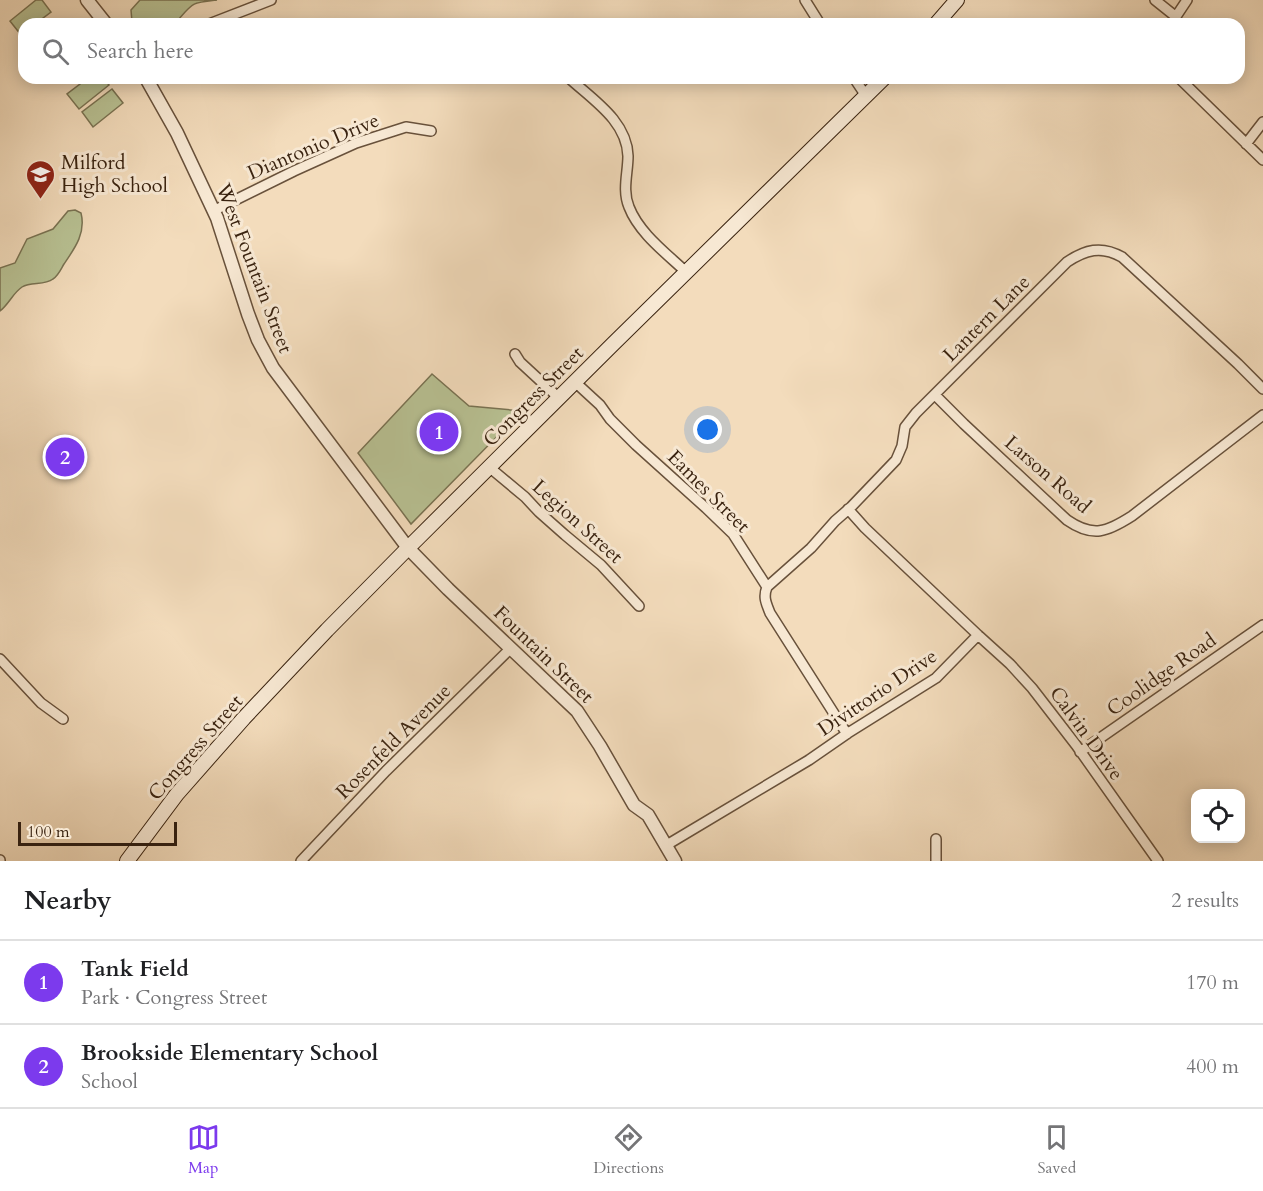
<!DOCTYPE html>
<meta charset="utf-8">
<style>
body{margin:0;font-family:Cardo,serif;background:#f2f2f2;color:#202124}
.controls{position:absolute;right:18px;bottom:18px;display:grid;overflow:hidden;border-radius:12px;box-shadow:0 3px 15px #0003}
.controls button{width:54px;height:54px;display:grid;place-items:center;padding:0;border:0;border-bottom:2px solid #e0e0e0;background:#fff;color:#202124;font:30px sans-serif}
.scale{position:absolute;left:18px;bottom:15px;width:159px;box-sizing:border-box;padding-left:6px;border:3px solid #3a2310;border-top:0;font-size:16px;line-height:21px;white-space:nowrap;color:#3a2310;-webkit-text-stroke:4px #f7e8d3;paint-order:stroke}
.you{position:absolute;left:708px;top:430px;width:21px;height:21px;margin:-15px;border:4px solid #fff;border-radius:50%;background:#1a73e8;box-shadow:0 0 0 9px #1a73e833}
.badge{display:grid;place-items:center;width:39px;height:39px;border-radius:50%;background:#7c3aed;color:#fff;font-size:20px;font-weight:700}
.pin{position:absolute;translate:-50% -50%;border:3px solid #fff;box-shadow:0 2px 6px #0006}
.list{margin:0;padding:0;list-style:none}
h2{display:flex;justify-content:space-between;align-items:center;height:78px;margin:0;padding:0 24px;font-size:26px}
h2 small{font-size:20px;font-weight:400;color:#757577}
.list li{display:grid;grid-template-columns:39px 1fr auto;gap:18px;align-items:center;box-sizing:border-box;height:84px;padding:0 24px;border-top:2px solid #e0e0e0}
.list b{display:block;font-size:22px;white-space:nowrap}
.list p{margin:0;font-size:20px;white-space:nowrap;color:#757577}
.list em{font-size:20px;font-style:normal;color:#757577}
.icon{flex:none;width:33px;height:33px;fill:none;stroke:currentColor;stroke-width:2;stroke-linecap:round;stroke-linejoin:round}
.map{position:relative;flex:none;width:1263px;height:861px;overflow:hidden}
.search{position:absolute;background:#fff;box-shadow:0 3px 15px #0003;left:18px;right:18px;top:18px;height:66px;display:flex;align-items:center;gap:15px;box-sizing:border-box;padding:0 21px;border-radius:18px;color:#757577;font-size:22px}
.sheet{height:246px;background:#fff}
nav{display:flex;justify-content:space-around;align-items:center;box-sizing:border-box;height:84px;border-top:2px solid #e0e0e0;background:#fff;font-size:16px;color:#757577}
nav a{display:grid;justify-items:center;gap:3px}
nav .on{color:#7c3aed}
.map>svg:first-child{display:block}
.green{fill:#b8c193;stroke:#797252;stroke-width:1.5}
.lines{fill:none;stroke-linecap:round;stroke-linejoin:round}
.minor-casing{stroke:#68513b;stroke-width:12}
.tertiary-casing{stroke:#68513b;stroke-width:15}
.secondary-casing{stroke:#3a2310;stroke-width:16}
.minor{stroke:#f7e8d3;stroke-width:9}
.tertiary{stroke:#f7e8d3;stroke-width:12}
.secondary{stroke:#f7e8d3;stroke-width:14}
.labels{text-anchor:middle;stroke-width:6;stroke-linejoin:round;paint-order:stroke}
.street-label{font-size:20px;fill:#3a2310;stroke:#f7e8d3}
.poi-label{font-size:20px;fill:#3a2310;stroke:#f7e8d3;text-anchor:start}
</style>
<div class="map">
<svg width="1263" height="861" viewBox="0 0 1263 861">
<rect width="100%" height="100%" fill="#f3dcbc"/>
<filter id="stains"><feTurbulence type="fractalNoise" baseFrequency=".00333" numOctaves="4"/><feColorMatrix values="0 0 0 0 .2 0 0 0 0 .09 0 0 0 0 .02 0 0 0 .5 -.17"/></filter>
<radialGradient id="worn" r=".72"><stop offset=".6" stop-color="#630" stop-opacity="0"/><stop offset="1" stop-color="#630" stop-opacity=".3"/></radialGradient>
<path class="green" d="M36,0H42L51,12L35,24H24V33L21,35L10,21Z
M140,0H217C191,3 194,2 177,21C167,23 141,26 132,22L131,10Z
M88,78H103L109,85L79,109L67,94Z
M112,89L123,103L93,127L82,112Z
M75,210L81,213C86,233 75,248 64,264C61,269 58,276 53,279C44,286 31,281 22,287C13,293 9,304 0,311V268L15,263L27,239L53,229L68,211Z
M432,374L469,406L522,411L411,524L358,453Z"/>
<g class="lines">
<defs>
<path id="minor" d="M805,0L820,24
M1155,0L1175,16
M209,24L271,0
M1171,24L1187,0
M569,78C593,100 627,121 628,156C628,173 622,190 629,207C639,233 666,253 686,272
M854,78L866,96
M1179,78L1263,160
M1246,144L1263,122
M213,211L294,171L356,143L406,127L431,131
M515,354L520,362L559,398
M575,382L600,405L610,419L636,445L706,508L733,534L767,587C763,597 766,603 770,613L847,734
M935,395L964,424L1067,520C1093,538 1107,532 1132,516L1263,415
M489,467L525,497L539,512L565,535L601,565L639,606
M767,587L811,548L835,521L851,507L896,460L902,446L905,427L916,413L1067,262C1085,250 1101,245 1122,257L1238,364L1263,389
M978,635L1010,664L1032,688L1076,745L1158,861
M0,659L41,703L63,719
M1080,752L1263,625
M936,839V861
M665,846L809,760L848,733L936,678L978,635L865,528L848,509
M0,860V861
M301,861L386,771L511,648"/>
<path id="tertiary" d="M87,0L106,24
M146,78L177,133L217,218L248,314L258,340L273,368L408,548L448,589L577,711L600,746L634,805L648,815L675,861"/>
<path id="secondary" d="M936,24L957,0
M127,861L177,794L244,718L327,630L408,548L613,344L884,78"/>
</defs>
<use href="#minor" class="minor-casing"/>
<use href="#tertiary" class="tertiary-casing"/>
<use href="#secondary" class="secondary-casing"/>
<use href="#minor" class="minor"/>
<use href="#tertiary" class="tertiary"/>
<use href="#secondary" class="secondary"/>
</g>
<defs>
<symbol id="school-pin" viewBox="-11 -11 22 30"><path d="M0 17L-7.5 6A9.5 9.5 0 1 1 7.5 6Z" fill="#8f2418" stroke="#f7e8d3"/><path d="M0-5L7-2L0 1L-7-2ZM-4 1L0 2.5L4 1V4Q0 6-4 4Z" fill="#fff"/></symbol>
</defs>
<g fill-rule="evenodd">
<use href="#school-pin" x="24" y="158" width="33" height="45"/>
</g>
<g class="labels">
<g class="street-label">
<text transform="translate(313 146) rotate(-23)" y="7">Diantonio Drive</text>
<text transform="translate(255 268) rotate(69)" y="7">West Fountain Street</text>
<text transform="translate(986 318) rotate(-45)" y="7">Lantern Lane</text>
<text transform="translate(533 396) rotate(-45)" y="7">Congress Street</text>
<text transform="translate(1048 474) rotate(41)" y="7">Larson Road</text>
<text transform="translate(709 491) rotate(45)" y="7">Eames Street</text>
<text transform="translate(578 521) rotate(42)" y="7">Legion Street</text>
<text transform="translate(544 654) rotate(44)" y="7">Fountain Street</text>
<text transform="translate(1161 674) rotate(-35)" y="7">Coolidge Road</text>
<text transform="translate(877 692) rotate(-34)" y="7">Divittorio Drive</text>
<text transform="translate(1087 733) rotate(54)" y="7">Calvin Drive</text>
<text transform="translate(393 741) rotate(-45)" y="7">Rosenfeld Avenue</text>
<text transform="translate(195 747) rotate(-49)" y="7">Congress Street</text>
</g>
<g class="poi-label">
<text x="61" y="169">Milford<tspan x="61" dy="23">High School</tspan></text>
</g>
</g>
<rect width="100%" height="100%" filter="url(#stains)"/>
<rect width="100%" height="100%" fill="url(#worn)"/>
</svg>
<div class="controls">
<button><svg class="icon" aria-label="locate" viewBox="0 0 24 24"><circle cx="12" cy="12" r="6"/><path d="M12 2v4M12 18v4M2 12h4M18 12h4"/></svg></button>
</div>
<div class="scale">100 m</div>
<div class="you"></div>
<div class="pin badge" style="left:439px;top:432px">1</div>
<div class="pin badge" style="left:65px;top:457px">2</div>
<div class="search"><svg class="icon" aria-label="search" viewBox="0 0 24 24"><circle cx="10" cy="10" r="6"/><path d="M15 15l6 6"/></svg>Search here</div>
</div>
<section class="sheet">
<h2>Nearby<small>2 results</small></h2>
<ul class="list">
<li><span class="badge">1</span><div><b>Tank Field</b><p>Park · Congress Street</p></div><em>170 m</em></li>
<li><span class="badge">2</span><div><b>Brookside Elementary School</b><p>School</p></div><em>400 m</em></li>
</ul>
</section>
<nav>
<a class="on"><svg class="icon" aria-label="map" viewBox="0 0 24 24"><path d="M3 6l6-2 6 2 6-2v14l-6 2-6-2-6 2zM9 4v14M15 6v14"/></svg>Map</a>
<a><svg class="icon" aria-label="directions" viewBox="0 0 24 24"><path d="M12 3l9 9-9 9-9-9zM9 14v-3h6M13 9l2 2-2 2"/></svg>Directions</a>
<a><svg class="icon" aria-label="saved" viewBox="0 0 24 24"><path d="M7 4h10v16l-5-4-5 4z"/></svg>Saved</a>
</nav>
